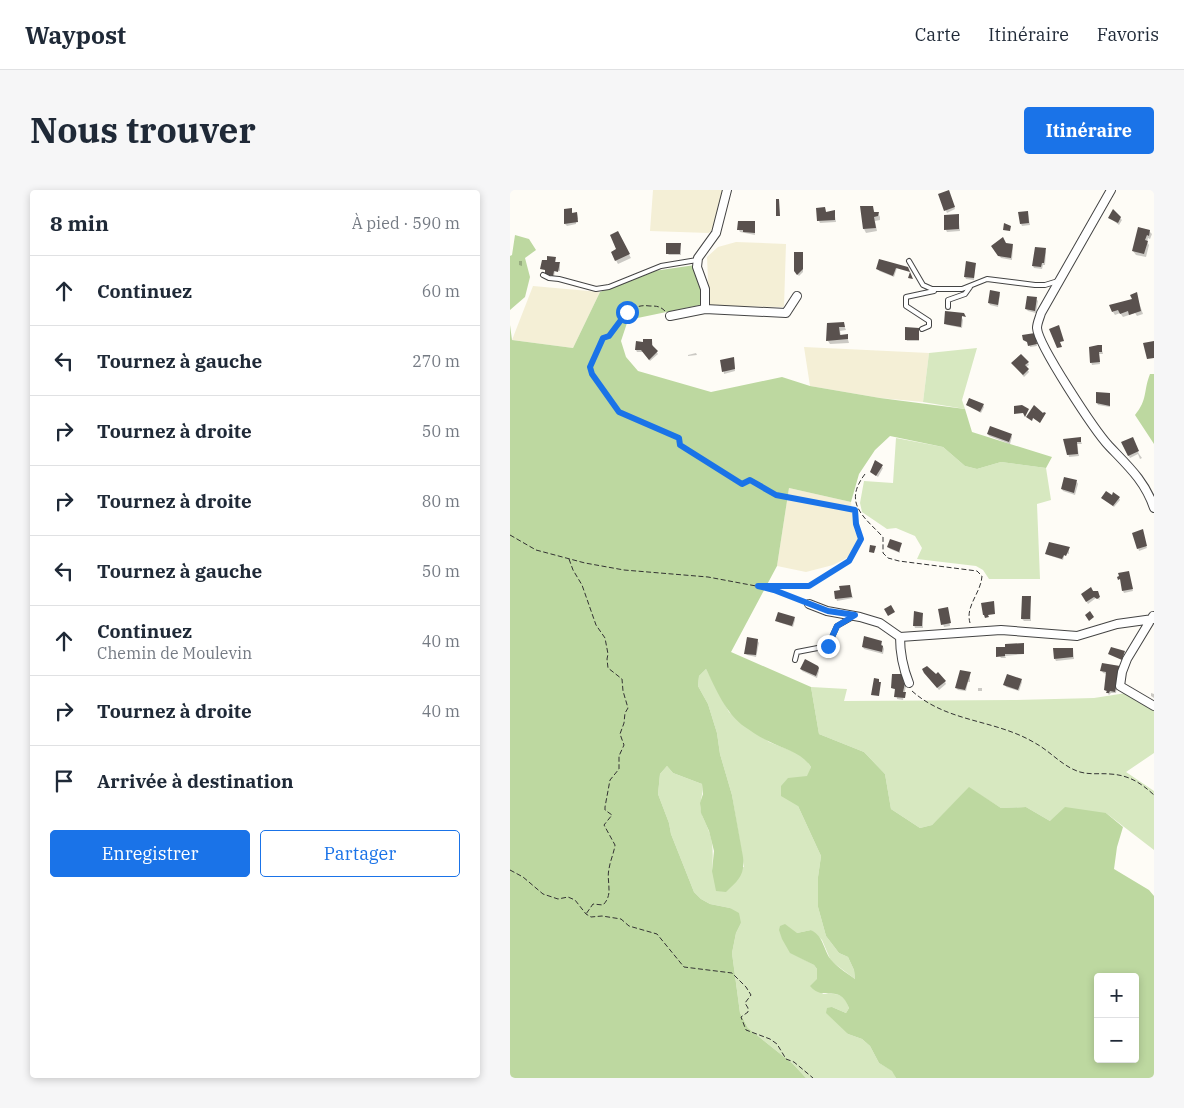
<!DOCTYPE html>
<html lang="fr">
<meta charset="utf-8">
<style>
body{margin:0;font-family:"IBM Plex Serif",serif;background:#f6f6f7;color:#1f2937}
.controls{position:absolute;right:15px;bottom:15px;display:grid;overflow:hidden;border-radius:5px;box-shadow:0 2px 8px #0003}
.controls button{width:45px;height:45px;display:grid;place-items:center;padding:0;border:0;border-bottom:1px solid #e0e1e3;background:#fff;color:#1f2937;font:25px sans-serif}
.stop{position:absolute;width:15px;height:15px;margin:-11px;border:4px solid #1a73e8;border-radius:50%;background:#fff}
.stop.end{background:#1a73e8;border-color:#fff;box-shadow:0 1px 5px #0008}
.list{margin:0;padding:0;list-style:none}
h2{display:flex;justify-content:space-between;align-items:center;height:65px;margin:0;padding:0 20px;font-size:21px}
h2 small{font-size:16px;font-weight:400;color:#747a83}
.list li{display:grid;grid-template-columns:32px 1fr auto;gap:15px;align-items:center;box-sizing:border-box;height:70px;padding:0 20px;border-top:1px solid #e0e1e3}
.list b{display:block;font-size:19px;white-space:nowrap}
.list p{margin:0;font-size:16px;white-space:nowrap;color:#747a83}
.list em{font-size:16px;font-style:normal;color:#747a83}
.actions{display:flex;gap:10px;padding:15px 20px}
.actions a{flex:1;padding:11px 0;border:1px solid #1a73e8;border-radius:5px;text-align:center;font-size:18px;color:#1a73e8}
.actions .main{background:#1a73e8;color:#fff}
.icon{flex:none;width:28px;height:28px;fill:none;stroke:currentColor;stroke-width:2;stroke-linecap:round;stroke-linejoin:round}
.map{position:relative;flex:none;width:644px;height:888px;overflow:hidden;border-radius:5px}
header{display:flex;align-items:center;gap:30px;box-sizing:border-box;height:70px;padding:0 25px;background:#fff;border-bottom:1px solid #e0e1e3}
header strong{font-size:24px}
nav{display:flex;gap:28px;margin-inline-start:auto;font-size:18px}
.intro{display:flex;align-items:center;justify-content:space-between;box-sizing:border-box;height:120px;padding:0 30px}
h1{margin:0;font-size:35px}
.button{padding:12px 22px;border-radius:5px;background:#1a73e8;color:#fff;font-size:18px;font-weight:700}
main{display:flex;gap:30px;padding:0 30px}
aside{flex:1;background:#fff;border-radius:5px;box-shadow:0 2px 8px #0003}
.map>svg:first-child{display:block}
.farmland{fill:#f4efd6}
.green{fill:#d7e8c0}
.forest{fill:#bdd8a0;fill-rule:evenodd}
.shadow{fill:#0003}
.building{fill:#59514e}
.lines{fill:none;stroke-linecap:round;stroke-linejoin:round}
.service-casing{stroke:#444;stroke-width:6}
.minor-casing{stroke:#444;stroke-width:10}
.path{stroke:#333;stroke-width:1;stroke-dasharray:5 2.5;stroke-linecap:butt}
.service{stroke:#fff;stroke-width:4}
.minor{stroke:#fff;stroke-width:8}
.route{stroke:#1a73e8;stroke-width:6}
</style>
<header>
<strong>Waypost</strong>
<nav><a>Carte</a><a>Itinéraire</a><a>Favoris</a></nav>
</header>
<div class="intro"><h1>Nous trouver</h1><a class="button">Itinéraire</a></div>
<main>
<aside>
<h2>8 min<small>À pied · 590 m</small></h2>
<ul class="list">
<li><svg class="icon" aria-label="ahead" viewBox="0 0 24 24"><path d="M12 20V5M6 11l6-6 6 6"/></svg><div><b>Continuez</b></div><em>60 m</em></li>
<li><svg class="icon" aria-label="left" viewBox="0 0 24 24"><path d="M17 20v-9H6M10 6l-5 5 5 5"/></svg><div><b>Tournez à gauche</b></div><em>270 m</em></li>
<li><svg class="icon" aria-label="right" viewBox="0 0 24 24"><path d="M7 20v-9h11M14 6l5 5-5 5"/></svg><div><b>Tournez à droite</b></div><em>50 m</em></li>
<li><svg class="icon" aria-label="right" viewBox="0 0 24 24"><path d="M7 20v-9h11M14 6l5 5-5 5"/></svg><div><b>Tournez à droite</b></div><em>80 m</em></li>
<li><svg class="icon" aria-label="left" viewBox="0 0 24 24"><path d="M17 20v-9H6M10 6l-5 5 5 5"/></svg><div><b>Tournez à gauche</b></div><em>50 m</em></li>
<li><svg class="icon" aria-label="ahead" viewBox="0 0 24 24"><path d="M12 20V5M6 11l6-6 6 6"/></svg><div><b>Continuez</b><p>Chemin de Moulevin</p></div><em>40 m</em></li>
<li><svg class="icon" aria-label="right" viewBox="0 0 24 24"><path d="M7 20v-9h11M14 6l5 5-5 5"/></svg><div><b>Tournez à droite</b></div><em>40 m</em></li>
<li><svg class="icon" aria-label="arrive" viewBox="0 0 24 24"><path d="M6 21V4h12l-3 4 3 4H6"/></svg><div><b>Arrivée à destination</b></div></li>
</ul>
<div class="actions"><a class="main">Enregistrer</a><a>Partager</a></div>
</aside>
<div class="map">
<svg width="644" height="888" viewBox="0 0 644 888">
<rect width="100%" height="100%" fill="#fefcf6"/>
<path class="farmland" d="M143,0H214L204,38L199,43L140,41Z
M226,52L276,54L274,117L210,116L199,115L197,67L208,57Z
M23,96L90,102L63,158L2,150Z
M294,157L419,163L413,212L370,208L300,196Z
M279,298L341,312L344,339L348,348L339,367L323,375L296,382L267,376Z"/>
<path class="green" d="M467,158L452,210L455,219L413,212L419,163Z
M386,248L433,257L455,276L467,279L491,272L536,278L541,310L527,314L530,389H479L473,380L466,376L407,369L412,358L405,346L386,338L377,339L352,322L350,313L354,291L383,293Z
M196,479L219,522L259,552L287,563L295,569L301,577L288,616L311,666L308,687V717L316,746L329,763L338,767L344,780L345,789L321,771L312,750L301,740L287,743L280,762L304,775L307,779V789L312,804C328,803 333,803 339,818L336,823L322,817L338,844L352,849L360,856L369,873L383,881L386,888H296L283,874L238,838L230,823L222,763L226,743L231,733L220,718L200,714L191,709L184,702L161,644L159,633L148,604L150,584L157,576L163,583L192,594C194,605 189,611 191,621C192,627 196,633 198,639C204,653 203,667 202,681L234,677L222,605L210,564L207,543L198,514L188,496L189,486Z
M301,497L337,499L334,511L505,510L584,508L616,503L644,519V563L616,582L644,601V660L596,623L540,631L516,617L491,618L459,598L422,635L410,638L381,619L375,584L354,562L309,544Z"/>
<path class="forest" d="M5,45L19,49L26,60L15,68L20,87L15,107L0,120V66L2,65Z
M185,75L192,100L190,115L118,130L111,151L116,167L128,181L201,202L272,187L300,196L370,208L455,219L462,242L542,267L536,278L491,272L467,279L455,276L433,257L380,246L365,260L349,284L341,312L279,298L267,376L221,462L301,497L309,544L354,562L375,584L381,619L410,638L422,635L459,597L491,618L516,617L540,631L555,617L596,623L613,637L607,657L604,679L639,700L644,706V888H386L382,881L369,873L360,856L352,849L338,844L316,823L317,818L322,817L336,823L339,818C329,792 314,813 300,796L307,789V779L304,775L280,763L272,749L269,740L270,736L275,734L287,743L301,740C315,747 313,762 323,772C329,778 338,784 345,789L344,780L338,767L329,763L316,746L308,717V687L311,666L288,616L271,606V596L278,588L297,586L301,577C290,561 275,560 258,551C250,547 242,542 235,537C216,524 206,499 196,479L189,486L188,496L198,514L207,543L210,564L222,605L233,667C235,686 228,690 216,702L206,701L202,681L204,661L199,641L191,623L190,613L193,604L192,594L163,583L157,576L150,584L148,604L159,633L161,644L184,702L191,709L200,714L220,718L229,723L231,733L226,743L222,763L230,823L238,838L283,874L296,888H0V135L2,150L63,158L90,102L144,81ZM588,787H625V869H588Z
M640,184H644V254L625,225C638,209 633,202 640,184Z"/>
<path class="shadow" d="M439,3L445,19L437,23L429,5Z
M362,17L365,23H368L370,27V30L365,31L367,41L356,43L354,39L351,18Z
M315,18L316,23L324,21L326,32L310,33L309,31Z
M61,20L63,24L67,23L68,29H66V34L57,36L55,34Z
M518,24L520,35L512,36L511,34Z
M448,25L450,41L437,42L436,40Z
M600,28H610L612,30L609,35Z
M244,35L245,45L230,42L229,40Z
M639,41L642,44L640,49L638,48L637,52L639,55L636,67L626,65L623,61Z
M107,43L121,68L108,74L102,63L108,60Z
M170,54L171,65H159L157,63Z
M496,54L502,55L503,57L502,70L491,68L482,56Z
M535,60L536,62L535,75H533L532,79L524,78L523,76Z
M293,63V82L289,86L286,83Z
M45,68L46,73L49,74L50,76V81L45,80L44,87L37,86L36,84L39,72Z
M370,70L387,78L384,87L369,81L368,79Z
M9,71H12V76L9,75Z
M465,77L464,90L456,89L455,87Z
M489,103L490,105L488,117L480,115L479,113Z
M626,104L633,124L627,126L625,123L613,127L610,123L605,125L603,122L623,110Z
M526,109L528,111L526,123L518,121L516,119Z
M446,124L455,127L451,126L453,130L452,138L437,135L435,133Z
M333,133L336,140L330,141L331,146H337L339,153L320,154L318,151V134Z
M409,144V151H397L396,149Z
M525,146L527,156L520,157L519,153L514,150Z
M142,150L143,157L148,164L140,171L133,162H127L126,160Z
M591,156L593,164H589L590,174L582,175L581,172Z
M186,163L187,165L178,166V165Z
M212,171H224L225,181L214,184Z
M518,173L519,175L516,177L519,182L514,187L504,175Z
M599,206L600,217L588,215L587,213Z
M457,215H473L474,217L471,223Z
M478,244L501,245L502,247L500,254L479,246Z
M570,249L572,254H567L569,266L559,267L555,250Z
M623,251L629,264L632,268L630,269L628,264L620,268L612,253Z
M365,271L373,278L368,287L361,282Z
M567,292L568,294L565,305L553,301L552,299Z
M592,308H609L610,310L604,317Z
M624,344H631L637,358L629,361Z
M378,357L390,358V363L380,359Z
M559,358V364L555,363L553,370L538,365L537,363Z
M619,385L623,401L614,403L613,401Z
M339,396L343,408L327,411L326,408Z
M581,399L588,405L590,410L586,408L578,414L572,404Z
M520,407L521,431H514L512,429Z
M429,420L438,421L440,436L434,437Z
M412,424L413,438H405L404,435Z
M284,428L285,430L283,437L268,432L267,430Z
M247,450L249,453L246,467L237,465L235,463Z
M371,452L374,459L373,464L354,459L353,457Z
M496,455H513L514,464L495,466L496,468H491L488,463L487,467V458H496Z
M563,459L564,469L546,471L545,469Z
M307,477L309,481L307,488L292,481L291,479Z
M610,479L606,503H601L599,505L595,500L597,484L593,483L592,481Z
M460,483V492H458L456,501L448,500L446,498Z
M417,485L435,492L436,494L429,500Z
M392,486L396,496L393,510L387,509L386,500L382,498Z
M511,490L512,492L509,501L496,497L495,495Z
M468,498H472V501H468Z
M641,503L644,504V508L641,506Z"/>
<path class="building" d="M439,0L445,17L434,21L428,4Z
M266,9H269L270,26H266Z
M350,16H363L364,22H369L368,26L364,27L366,38L353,39Z
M315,17L316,22L325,20V30L307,31L306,18Z
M62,18V23L67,22L68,32L54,34V19Z
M603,19L611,27L608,33L598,28Z
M518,21L519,33L510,34L508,22Z
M449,24V39L434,40V25Z
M228,31H245V43L233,42V40H227Z
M494,33L501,36L500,41L493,40Z
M628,37L640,40L639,46L637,45L635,50L638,51L634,64L622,61Z
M108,41L120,64L105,71L101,62L106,59L100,45Z
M493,47L496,53L503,54L501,68L488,66L481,56Z
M156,53H171L170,64H156Z
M525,57L536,58L534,73H532L531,77L522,76Z
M284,62H293V79L287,85L284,81Z
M37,66L46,67L45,72H50L48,82L44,81L43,86L35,84V80L30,79L32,70H37Z
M369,69L398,77L403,89L398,88L400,82L386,78L383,86L366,79Z
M456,71L466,73L464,88L454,87Z
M480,100L490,102L488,115L478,113Z
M627,102L631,121L619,125L618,121L610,124L608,120L602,122L599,115L622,109L620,105Z
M517,106L527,107L525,121L515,119Z
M435,121L454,123L456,127L452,126L451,137L434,134Z
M334,132L335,137H329L330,145L338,144V149L316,151L317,133Z
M549,135L554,151L550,152L552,157L547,158L539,139Z
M395,137L409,138V150H395Z
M525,143L527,154L518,156L517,152L513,150L512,145Z
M133,149H142V155L148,161L139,170L131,160H125L126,151L133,152Z
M644,151V168L637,169L633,153Z
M588,155H592V162H589L590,172L580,173L579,157Z
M511,164L519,172L515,175L519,179L513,185L501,173Z
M224,167L225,179L212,182L210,170Z
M586,202L600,203V216L586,213Z
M459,208L474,214L470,222L456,215Z
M512,215L519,219L515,227L513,223L504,224V216Z
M524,215L533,223L534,222L536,223L530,233L523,228L522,231L516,227Z
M480,236L502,244L499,252L477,244Z
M571,247V252H567L568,264L557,265L553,249Z
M623,247L629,261L618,266L611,252Z
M365,270L373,275L366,286L360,282Z
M554,287L567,290L564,303L551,299Z
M596,301L602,305L603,302L610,307L603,316L591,308Z
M633,339L637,356L627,359L622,343Z
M380,349L392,353L389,362L377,357Z
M539,352L560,357L556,366L554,365L552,369L535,364Z
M360,355L366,356L364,363L359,362Z
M619,381L623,399L612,401L610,389L608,390L607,387L609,386L608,383Z
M340,395L342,407L325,409L324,401L330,400L329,396Z
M581,397L583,401H588L590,407L587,409L584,407L576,412L571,404Z
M512,406H521L520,429H511Z
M484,411L485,424L478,425L479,427L475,428L474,425H473L471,413Z
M381,415L385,422L378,426L374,419Z
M438,417L441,433L431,435L428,419Z
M404,421L413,423L412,436H403Z
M580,421L584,427L579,431L575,425Z
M268,422L285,427L282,436L265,431Z
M354,446L372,451L371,455L373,456L372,462L352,457Z
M237,447L248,449L246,465L234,464Z
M514,453V464H495V466L486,467V457H495V454Z
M601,457L615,461L612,470L598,464Z
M543,458H563V467L544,469Z
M295,469L308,476L309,478L306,486L290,479Z
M592,473L610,476L605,502L600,501L599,503H596L597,501L594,500L596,482L590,481Z
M417,476L426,484L428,482L436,491L427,498L414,483L412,479Z
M450,480L461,482L455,500L445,498Z
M382,484H392L394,493H395L393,502H396L395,508L384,507L385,499L381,498Z
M497,484L512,489L508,500L493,495Z
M364,488L369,489V492H371L369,506L361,505Z"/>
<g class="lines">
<defs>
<path id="service" d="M399,71L413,95L422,99H452L477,89L525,95H535L548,91
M33,85L39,88L49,89L86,99L99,97L151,76L187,70
M438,117V110L455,104L460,97
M412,139L419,136V131L396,116V107L424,101
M285,470L287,462L318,456L327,436L343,427"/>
<path id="minor" d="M601,0L531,123C530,127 527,133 527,138C528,155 585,241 599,256C618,276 635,291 644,318
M195,119V99L187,77L188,68L206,43L217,0
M160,126L195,119L276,123L287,106
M299,414L317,421L350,427L370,433L390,447L491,440L567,446L607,434L643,429
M643,426L617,469L612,482L610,496L644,516
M390,447C390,463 393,478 399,493"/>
</defs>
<use href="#service" class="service-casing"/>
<use href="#minor" class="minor-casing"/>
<path class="path" d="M155,121C150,116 146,116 140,116C112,112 112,142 93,148L80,177L82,184L109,222L169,248L170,255L232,294L240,290L266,305L345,320L346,333L351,349L339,371L299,396H247
M355,284C333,313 353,326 373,347V363L378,368L389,371L467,381L472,386C471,403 455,416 460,433
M0,345L26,360L75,373L114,380L198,387L246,396
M59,369L63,380L72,395L86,435L95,448L98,464L97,469L98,478L112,489L113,501L118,518L115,523L114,533L110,544L114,555L109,566V579L100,590L95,617V620L102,625L94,635L105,655C104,663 100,671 99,679C96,692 104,704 93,715L83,714L76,724
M253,397L264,400L291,411
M402,501C438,533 485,529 525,553C540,561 553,577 570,582C581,585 590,583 600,584C619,585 631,593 644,605
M0,680L13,687L33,704L48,709L58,707L65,710L76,724L81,727L92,726L111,729L119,736L147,744L174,777L222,783L236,797L241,805L235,813L238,818V822L231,827L236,840L260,849L267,854L276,869L284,872L303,888"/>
<use href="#service" class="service"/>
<use href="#minor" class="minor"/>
</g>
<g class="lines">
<path class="route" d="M117,122L99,146L93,148L80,177L82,184L109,222L169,248L170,255L232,294L240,290L266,305L345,320L346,334L351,349L339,371L299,396H248L264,400L318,421L345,425L327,436L318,456"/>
</g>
</svg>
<div class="controls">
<button>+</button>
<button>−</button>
</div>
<div class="stop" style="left:117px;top:122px"></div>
<div class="stop end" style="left:318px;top:456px"></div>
</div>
</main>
